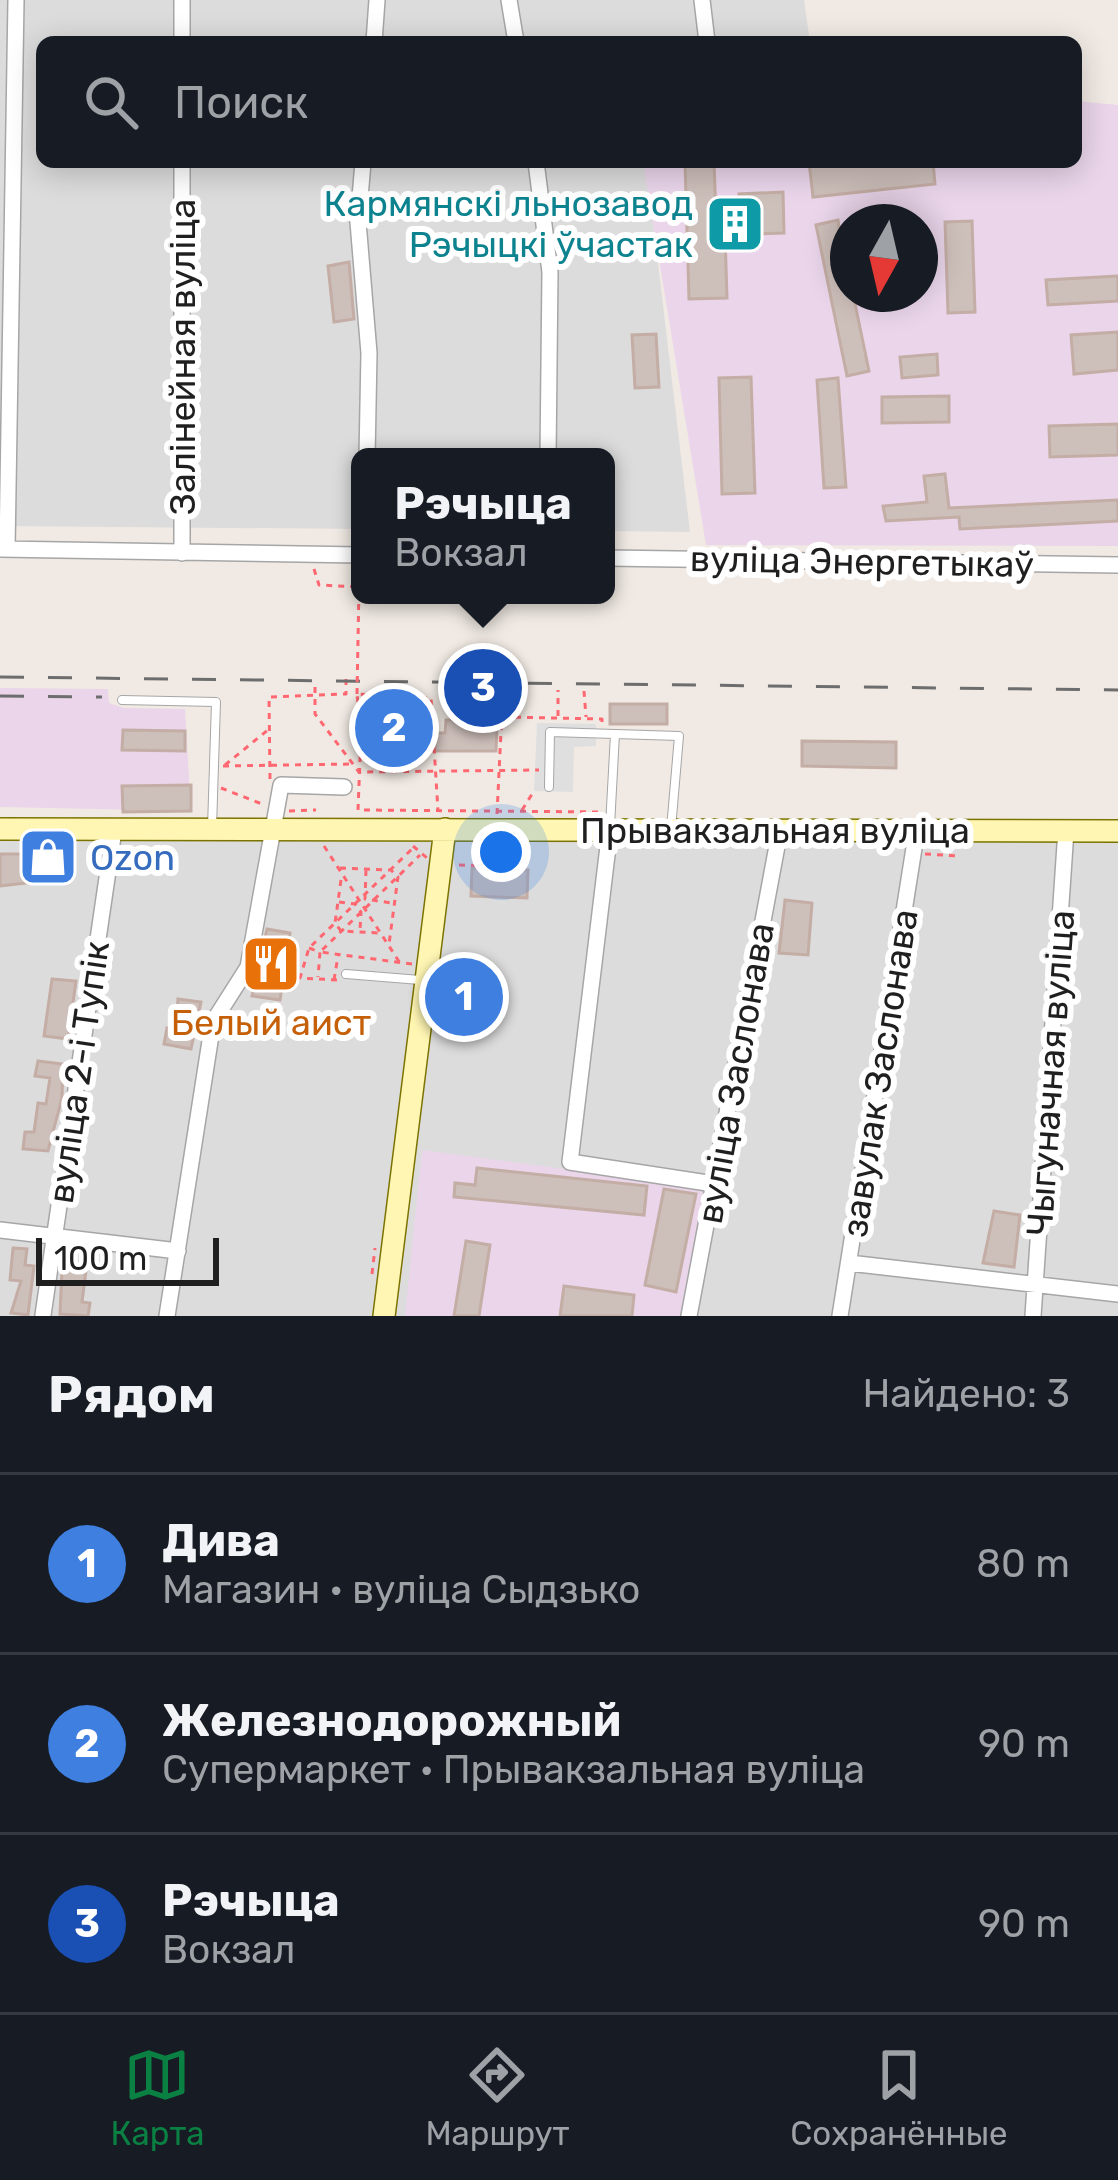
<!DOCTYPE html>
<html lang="ru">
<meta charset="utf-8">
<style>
body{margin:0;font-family:Rubik,sans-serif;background:#20242c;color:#f1f3f6}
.compass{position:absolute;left:830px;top:204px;width:108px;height:108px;border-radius:50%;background:#171b24;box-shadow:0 6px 30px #0003;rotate:188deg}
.scale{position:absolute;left:36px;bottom:30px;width:183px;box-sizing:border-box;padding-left:12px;border:6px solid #1f1f1f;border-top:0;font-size:33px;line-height:42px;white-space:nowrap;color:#1f1f1f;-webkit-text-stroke:9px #fff;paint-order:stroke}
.you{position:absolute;left:501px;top:852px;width:42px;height:42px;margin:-30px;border:9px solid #fff;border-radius:50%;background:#1a73e8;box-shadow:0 0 0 18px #1a73e833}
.badge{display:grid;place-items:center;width:78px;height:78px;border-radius:50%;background:#0b8043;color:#fff;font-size:39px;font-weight:700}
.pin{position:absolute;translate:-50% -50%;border:6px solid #fff;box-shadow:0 3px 12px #0006}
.popup{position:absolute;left:351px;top:448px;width:264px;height:156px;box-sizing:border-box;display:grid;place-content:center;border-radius:18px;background:#171b24;filter:drop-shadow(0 3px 9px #0005);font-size:39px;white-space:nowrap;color:#9ea1a6}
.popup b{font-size:45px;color:#f1f3f6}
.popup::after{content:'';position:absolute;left:50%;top:100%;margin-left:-24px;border:24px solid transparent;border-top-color:#171b24}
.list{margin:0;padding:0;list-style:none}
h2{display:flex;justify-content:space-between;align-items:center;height:156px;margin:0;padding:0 48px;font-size:51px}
h2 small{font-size:39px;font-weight:400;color:#9ea1a6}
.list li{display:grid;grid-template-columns:78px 1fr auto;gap:36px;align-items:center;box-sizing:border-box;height:180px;padding:0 48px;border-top:3px solid #363941}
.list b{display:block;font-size:45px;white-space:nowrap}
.list p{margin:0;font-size:39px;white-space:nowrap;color:#9ea1a6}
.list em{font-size:39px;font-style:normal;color:#9ea1a6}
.icon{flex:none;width:66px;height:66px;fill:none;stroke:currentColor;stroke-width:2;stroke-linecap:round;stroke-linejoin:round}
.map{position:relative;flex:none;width:1118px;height:1316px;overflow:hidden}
.search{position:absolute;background:#171b24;box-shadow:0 6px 30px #0003;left:36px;right:36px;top:36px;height:132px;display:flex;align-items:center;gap:30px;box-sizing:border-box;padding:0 42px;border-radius:18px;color:#9ea1a6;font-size:45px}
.sheet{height:696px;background:#171b24}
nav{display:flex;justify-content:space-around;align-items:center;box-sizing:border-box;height:168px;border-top:3px solid #363941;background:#171b24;font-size:33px;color:#9ea1a6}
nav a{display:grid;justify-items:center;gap:6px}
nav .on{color:#0b8043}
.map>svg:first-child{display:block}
.residential{fill:#dddcdc}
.industrial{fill:#ead5ea;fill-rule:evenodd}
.parking{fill:#dfdfdf}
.building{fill:#cdbfba;stroke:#c4ada5;stroke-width:3}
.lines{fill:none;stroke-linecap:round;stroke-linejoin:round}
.lane-casing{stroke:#a6a6a6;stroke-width:10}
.street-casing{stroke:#a6a6a6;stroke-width:18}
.secondary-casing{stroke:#7c7400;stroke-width:24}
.path{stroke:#ff6771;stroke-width:3;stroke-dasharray:6 6;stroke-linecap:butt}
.lane{stroke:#fff;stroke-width:8}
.street{stroke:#fff;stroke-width:15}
.secondary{stroke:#fff6b4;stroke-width:21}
.rail{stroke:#6d6d6d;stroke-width:3;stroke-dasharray:24 24;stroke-linecap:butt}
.path-bridge{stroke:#ff6771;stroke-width:3;stroke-dasharray:6 6;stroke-linecap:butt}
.labels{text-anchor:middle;stroke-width:12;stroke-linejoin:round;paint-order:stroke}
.culture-label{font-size:36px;fill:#0d838f;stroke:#fff;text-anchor:end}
.street-label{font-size:36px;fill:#1f1f1f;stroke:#fff}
.shop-label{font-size:36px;fill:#366cbe;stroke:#fff;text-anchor:start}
.food-label{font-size:36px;fill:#c56008;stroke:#fff}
</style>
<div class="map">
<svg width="1118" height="1316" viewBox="0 0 1118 1316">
<rect width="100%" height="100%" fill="#f1eae4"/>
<path class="residential" d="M0,0H804L810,42H42V162H646L690,532L606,531V457H360V529L0,526Z
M1118,826V1316H0V840Z"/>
<path class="industrial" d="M1076,101L1118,105V546L706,545L643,162H1076ZM848,222H920V294H848Z
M0,688L108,689L109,703L124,708L185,709L191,811L0,807Z
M422,1150L708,1188L680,1316H405Z"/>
<path class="parking" d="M537,723L596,724V746L574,747L573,792L534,791Z"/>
<path class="building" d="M685,162H714L716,215H740L739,194L783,192L784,233L725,235L727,298L689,299Z
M809,162H933L935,184L813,197Z
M838,220L848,294H853L869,371L847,376L816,225Z
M972,221L975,312L948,313L945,222Z
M349,262L354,319L334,322L328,266Z
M1118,276V301L1048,305L1046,280Z
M1118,332V370L1074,374L1071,335Z
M656,334L659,387L635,388L632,335Z
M937,354L938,375L902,378L900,357Z
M751,377L755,493L722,494L719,378Z
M838,378L846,487L824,488L817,380Z
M949,396V422L882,423V397Z
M1118,424V455L1050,457L1049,426Z
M945,474L949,508L1118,500V521L960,529L959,517L886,521L883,506L927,502L924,476Z
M610,704H667V724H610Z
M455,711H480V720L497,728L496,751H435V733H445L446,720H455Z
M123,730L185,731V751L122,750Z
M802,741L896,742V768L802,766Z
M191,785V811L123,812L122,786Z
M0,854H53V880L0,886Z
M472,868L528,870L527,898L471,896Z
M785,900L812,903L808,955L779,953Z
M267,929L290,933L280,1000L252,996Z
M454,966L476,968L466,1029L450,1027Z
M52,979L76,981L68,1039L44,1036Z
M178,999L201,1002L191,1049L164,1044L167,1028L176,1029Z
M38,1061L63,1064L62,1098L48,1151L23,1149L25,1132H34L38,1103L46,1104L50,1078L35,1076Z
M477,1168L647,1186L644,1215L454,1197L455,1183L475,1185Z
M664,1189L696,1194L676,1292L645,1285Z
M994,1211L1020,1215L1014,1267L983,1263Z
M466,1241L490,1245L479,1316H454Z
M13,1248L27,1249L25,1265L34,1266L28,1315L11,1313L21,1281L10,1280Z
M62,1269L86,1271L82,1302L90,1303L88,1316L60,1314Z
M564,1286L634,1295L632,1316H560Z"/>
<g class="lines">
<defs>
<path id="lane" d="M122,700L216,702L212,828
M549,787L550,732L615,734
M610,826L615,734L679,736L671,829
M346,974L420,980"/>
<path id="street" d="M509,0L516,42
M702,0L707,42
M182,42V0
M374,42L377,0
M363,162L358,222L369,353L367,457
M536,162L550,272L548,457
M0,549L360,555
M7,549L16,0
M182,553V162
M606,558L1118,565
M610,830L570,1162L714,1184
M0,1230L178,1251
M849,1263L1118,1294
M43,1315L114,830
M167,1316L213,1022L248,967L281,785L344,787
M689,1316L780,830
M840,1316L917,829
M1033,1316L1066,830"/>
<path id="secondary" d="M0,829L1118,831
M384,1316L445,829"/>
</defs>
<use href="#lane" class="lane-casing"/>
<use href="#street" class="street-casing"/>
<use href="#secondary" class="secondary-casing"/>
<path class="path" d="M314,569L319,585L360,587
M470,677V689
M315,687V714L359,772L539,770
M584,691L586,717
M558,716V690
M503,717L602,719V725
M225,765L269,729
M223,766L351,764
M270,779L269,697L346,694V675
M221,788L262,804
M358,810L361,734L357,694L431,698L438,811
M364,810L603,812
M522,810L534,791
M289,811L316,810
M497,814L503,690
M324,846L400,963
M413,846L427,858
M925,854L959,856
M459,865L497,866V847
M340,868L391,870L398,877L389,944
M366,870L365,899L392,903
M341,880L335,923L341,931L379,933
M339,902L355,904L361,912L360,930
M309,948L320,952L318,977
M412,964L320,952L420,855
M334,980L338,956
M337,980L300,978L309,948L412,849
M372,1274L375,1248"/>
<use href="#lane" class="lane"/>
<use href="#street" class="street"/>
<use href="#secondary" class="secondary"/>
<path class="rail" d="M0,677L1118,690
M0,696L102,697"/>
<path class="path-bridge" d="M357,694L359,587"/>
</g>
<defs>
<symbol id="building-square" viewBox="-11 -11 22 22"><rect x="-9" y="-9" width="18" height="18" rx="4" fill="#0f9aa8" stroke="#fff"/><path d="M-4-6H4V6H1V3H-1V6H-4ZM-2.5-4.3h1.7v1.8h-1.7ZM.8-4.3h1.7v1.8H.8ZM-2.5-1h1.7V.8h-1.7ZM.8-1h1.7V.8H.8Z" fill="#fff"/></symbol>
<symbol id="shop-square" viewBox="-11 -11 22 22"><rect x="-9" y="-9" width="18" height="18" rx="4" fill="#3f7fe0" stroke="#fff"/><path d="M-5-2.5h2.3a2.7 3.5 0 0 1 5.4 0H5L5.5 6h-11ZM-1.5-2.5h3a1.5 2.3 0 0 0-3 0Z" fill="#fff"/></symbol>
<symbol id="restaurant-square" viewBox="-11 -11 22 22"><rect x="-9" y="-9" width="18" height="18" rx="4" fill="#e8710a" stroke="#fff"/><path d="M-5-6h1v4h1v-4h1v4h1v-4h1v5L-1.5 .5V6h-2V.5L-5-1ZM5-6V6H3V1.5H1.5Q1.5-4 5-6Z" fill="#fff"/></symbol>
</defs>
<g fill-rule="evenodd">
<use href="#building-square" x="702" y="191" width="66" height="66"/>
<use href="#shop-square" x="15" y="824" width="66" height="66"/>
<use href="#restaurant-square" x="238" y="931" width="66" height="66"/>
</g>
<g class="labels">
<g class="culture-label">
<text x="693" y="216">Кармянскі льнозавод<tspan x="693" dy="41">Рэчыцкі ўчастак</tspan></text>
</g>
<g class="street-label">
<text transform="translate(182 357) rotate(-90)" y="13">Залінейная вуліца</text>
<text transform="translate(862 561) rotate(1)" y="13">вуліца Энергетыкаў</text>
<text x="775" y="843">Прывакзальная вуліца</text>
<text transform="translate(78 1072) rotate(-82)" y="13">вуліца 2-і Тупік</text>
<text transform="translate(735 1073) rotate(-80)" y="13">вуліца Заслонава</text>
<text transform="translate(879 1073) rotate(-81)" y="13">завулак Заслонава</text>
<text transform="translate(1050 1073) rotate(-86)" y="13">Чыгуначная вуліца</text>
</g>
<g class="shop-label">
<text x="90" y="870">Ozon</text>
</g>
<g class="food-label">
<text x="271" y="1035">Белый аист</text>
</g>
</g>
</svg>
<svg class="compass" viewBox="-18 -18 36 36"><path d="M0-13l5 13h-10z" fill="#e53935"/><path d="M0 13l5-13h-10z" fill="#9ea1a6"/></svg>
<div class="scale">100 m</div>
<div class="you"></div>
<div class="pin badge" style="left:464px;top:997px;background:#3f7fe0">1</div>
<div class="pin badge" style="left:394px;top:728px;background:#3f7fe0">2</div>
<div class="pin badge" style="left:483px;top:688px;background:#1a4fb4">3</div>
<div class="popup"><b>Рэчыца</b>Вокзал</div>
<div class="search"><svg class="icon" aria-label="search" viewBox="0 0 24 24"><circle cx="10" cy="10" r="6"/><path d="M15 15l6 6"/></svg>Поиск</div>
</div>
<section class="sheet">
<h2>Рядом<small>Найдено: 3</small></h2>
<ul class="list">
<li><span class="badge" style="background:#3f7fe0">1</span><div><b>Дива</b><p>Магазин · вуліца Сыдзько</p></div><em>80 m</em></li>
<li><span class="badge" style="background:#3f7fe0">2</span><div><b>Железнодорожный</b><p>Супермаркет · Прывакзальная вуліца</p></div><em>90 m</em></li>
<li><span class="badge" style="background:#1a4fb4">3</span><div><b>Рэчыца</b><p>Вокзал</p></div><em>90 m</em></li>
</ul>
</section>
<nav>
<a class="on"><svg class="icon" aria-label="map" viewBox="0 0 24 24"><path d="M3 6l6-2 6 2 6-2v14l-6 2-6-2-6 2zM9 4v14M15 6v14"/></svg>Карта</a>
<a><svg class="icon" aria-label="directions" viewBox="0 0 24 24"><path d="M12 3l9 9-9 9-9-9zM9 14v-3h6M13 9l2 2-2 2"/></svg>Маршрут</a>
<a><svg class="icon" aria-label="saved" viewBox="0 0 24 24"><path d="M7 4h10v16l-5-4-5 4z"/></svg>Сохранённые</a>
</nav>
